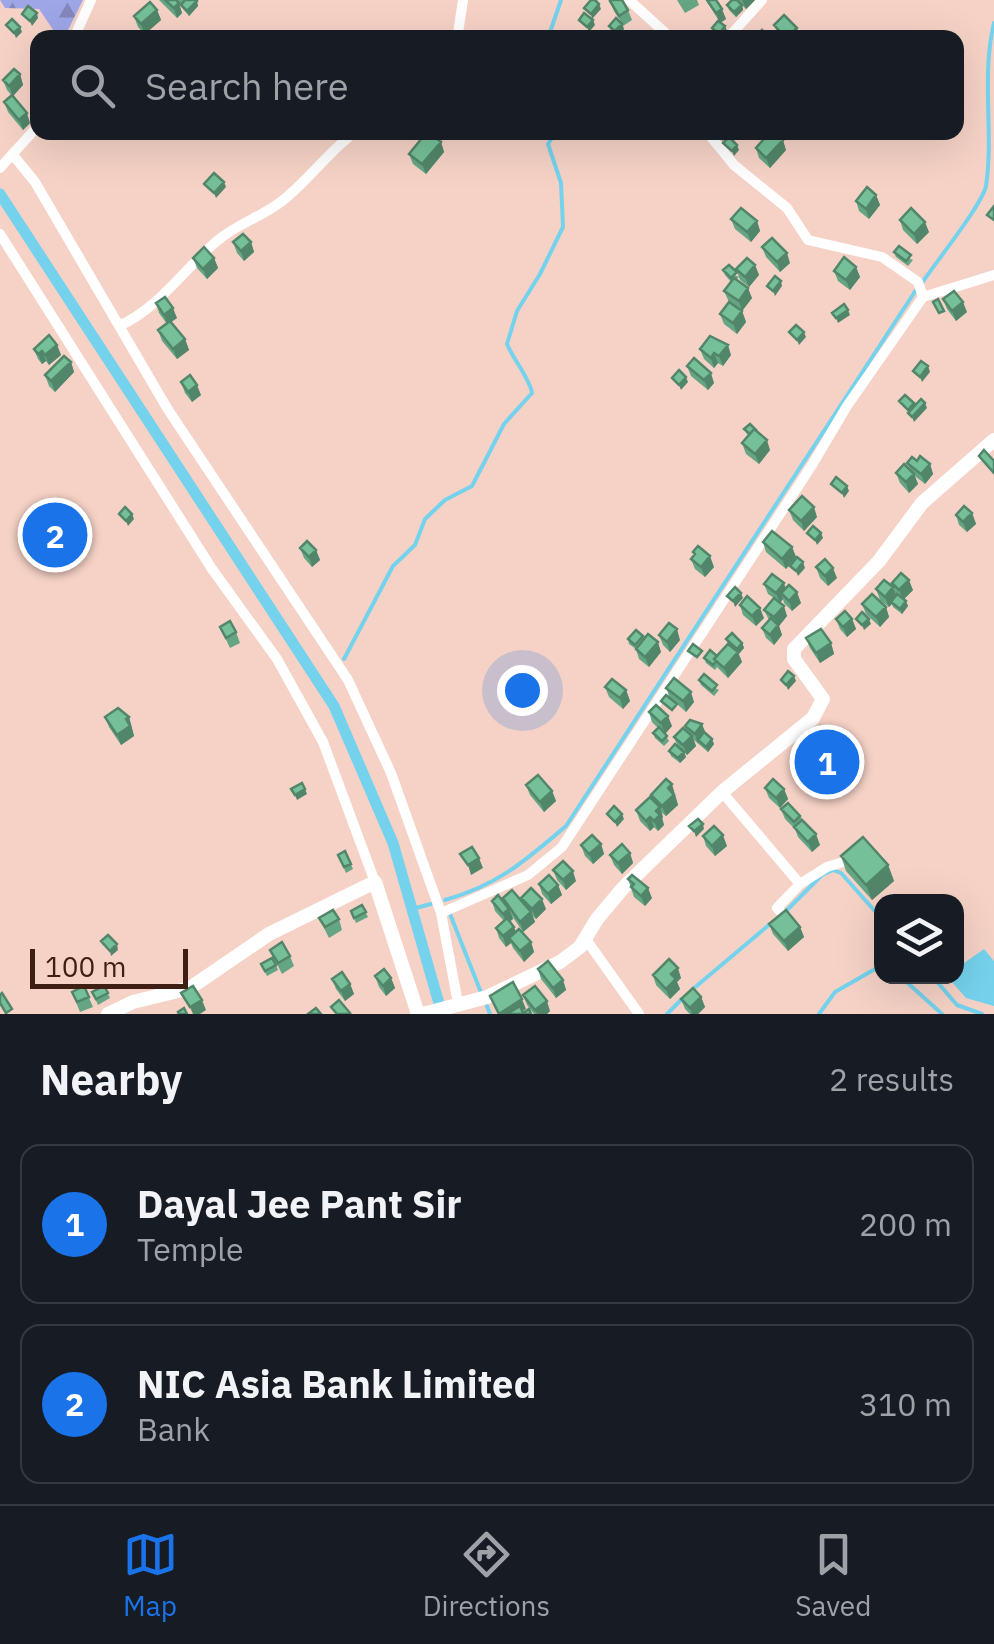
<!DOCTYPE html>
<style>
body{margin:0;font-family:"IBM Plex Sans",sans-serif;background:#20242c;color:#f1f3f6}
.controls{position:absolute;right:30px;bottom:30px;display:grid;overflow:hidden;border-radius:20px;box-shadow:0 10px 40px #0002}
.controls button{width:90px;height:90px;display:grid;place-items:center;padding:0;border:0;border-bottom:2px solid #363941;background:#171b24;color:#f1f3f6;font:50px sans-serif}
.scale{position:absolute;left:30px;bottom:25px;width:158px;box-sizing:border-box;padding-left:10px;border:5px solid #3f1e13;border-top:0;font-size:28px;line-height:35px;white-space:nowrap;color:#3f1e13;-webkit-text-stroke:8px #f6d2c6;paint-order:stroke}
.you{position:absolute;left:522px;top:690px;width:35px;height:35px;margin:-25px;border:8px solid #fff;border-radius:50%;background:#1a73e8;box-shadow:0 0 0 15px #1a73e833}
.badge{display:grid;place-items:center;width:65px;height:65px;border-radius:50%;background:#1a73e8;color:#fff;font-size:32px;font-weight:700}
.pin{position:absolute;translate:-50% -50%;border:5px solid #fff;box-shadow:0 2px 10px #0006}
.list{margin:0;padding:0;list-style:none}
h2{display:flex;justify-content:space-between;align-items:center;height:130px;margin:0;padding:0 40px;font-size:42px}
h2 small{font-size:32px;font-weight:400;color:#9ea1a6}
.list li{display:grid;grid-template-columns:65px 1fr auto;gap:30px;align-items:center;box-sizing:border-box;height:160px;margin:0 20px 20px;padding:0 20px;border:2px solid #363941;border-radius:20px}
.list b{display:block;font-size:38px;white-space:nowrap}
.list p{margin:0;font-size:32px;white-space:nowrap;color:#9ea1a6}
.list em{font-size:32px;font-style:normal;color:#9ea1a6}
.icon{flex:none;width:55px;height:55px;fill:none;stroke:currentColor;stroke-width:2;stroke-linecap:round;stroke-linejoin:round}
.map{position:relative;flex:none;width:994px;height:1014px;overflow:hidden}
.search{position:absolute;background:#171b24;box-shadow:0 10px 40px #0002;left:30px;right:30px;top:30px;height:110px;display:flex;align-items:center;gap:25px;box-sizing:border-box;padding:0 35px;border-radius:20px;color:#9ea1a6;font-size:38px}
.sheet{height:490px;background:#171b24}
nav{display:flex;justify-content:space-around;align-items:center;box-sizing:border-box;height:140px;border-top:2px solid #363941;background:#171b24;font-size:28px;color:#9ea1a6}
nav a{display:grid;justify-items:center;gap:5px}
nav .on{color:#1a73e8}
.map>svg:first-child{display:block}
.forest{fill:url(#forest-firs)}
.water{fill:#75d2ed}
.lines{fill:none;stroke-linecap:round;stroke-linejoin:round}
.stream{stroke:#75d2ed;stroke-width:4}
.canal{stroke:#75d2ed;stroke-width:11}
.street{stroke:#fff;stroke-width:10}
.secondary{stroke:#fff;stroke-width:14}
.wall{fill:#65a583}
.shaded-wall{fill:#52866a}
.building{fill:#75c098;stroke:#52866a;stroke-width:2.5}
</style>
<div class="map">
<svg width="994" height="1014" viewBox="0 0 994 1014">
<defs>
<pattern id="forest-firs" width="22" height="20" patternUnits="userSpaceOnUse" patternTransform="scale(2.5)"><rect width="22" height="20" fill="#9fa6e8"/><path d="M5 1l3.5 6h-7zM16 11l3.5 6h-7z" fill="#8387bb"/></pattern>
</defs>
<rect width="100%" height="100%" fill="#f6d2c6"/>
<path class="forest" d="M0,0H83L64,38L58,37L39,9L5,8Z"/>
<path class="water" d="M984,949L994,961V1006L966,998L951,981V977L956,976L957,968Z"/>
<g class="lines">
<path class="stream" d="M548,38L561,0
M922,283C935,263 982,205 986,186C994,132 981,77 994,23
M344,659L393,566L415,545L425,519L445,500L472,486L504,424L532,393C530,379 513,359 507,344L517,311L540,274L563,227L561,183L548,144L556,132
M445,900C498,885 525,861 566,826L916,290
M412,909L431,904
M786,911L822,875L833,870L841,873L882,919
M450,914L482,995
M900,976L942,1014
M932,976L957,1005L982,1014
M693,989L770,924
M487,1006L490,1014
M667,1014L682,999
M819,1014L835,992L882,965"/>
<path class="canal" d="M0,194L334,706L393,843L442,1014"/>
<path class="street" d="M629,0L671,38
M74,38L91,0
M452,38L458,33L463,0
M728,38L762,0
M707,132L734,165L787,208L808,240L882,257L918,282L923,297
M13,155L35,182L167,408L348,680L391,773L441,913L458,1003
M0,168L38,126
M0,234L212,569L277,659L323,742L375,882
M119,326C158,309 185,268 217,241C236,224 262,217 282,201C309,180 328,152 355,132
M722,792L800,884L777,908L787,919
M800,884L827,867L853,859
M441,913L528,875L562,847L812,465L847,406L923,297L994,275
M585,938L639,1014"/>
<path class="secondary" d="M108,1014L133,1002L190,988L269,934L375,882L418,1014
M423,1014L487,997L560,962L580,947L597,919L623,888L722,792L813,718L823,699L794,659V649L879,561L922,503L994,440"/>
</g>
<path class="wall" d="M159,0H196L198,6L189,16L179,4L182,13L177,18Z
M677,0H697L699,5L685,13Z
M706,0H716L726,19L720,23L725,26L727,31L722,38H719L713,33L712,28L719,21Z
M738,0H755L746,9L742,5L743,10L736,17L729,10L727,5Z
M610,1L628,10L632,20L623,26L622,24L624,29L617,36L611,31L609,26L622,23L614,11Z
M157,10L161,20L145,34L138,27L134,16Z
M774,25L800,38H780Z
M20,74L23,85L13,96L30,123L23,130L8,112L4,102L12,96L7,90L3,80Z
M441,142L444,152L426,174L413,164L409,154Z
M756,148L786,150L770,168L759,158Z
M876,195L880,205L869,219L859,211L856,201Z
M731,219L757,221L760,231L751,242L735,229Z
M900,220L929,232L917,244L903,230Z
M233,242H251L254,252L244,261L237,253Z
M762,247L790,263L780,272L766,257Z
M894,252L913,260L908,266L896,257Z
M193,258H214L218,268L207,279L197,268Z
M755,265L759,275L749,287L740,280L736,269Z
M856,267L860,277L850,290L838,281L834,271Z
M723,270L739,277L736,280L752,298L742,311L746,322L737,334L724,324L720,314L729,302L724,291L731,282L725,275Z
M943,299L967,312L956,321L947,309Z
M156,303L177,318L171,322L185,339L189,350L177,359L162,341L158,330L167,324L159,313Z
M57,345L61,355L49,365L46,361L42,364L38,359L34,349Z
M700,349L731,355L723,366L718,363L714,368L704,359Z
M71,362L74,372L55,392L49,386L45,375Z
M687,366L714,383L708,390L691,376Z
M181,382L201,395L192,402L185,393Z
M744,429L770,450L759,464L746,454L742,443L748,436Z
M917,461L930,464L933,474L925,484L915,476L918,484L909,493L900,483L896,473L910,470L907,463Z
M789,510L817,517L804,531L793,520Z
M972,513L976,524L967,532L959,525L956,515Z
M763,542L792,547L796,557L786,569L766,552Z
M300,548L316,550L320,560L312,567L304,558Z
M693,552L714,567L705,577L695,569L691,559L694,555Z
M816,567L837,578L828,586L820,578Z
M892,583L913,590L904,599L908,606L902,614L893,607L892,604L889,607L880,600L876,589L893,587L896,595Z
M764,584L786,588L801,603L792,611L784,603L783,599L780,603L787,616L779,626L782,635L774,645L766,638L762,628L769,620L764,610L774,598L768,594Z
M862,604L886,607L889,617L880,627L866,614Z
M740,605L764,618L756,626L743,615Z
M836,619H852L856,629L847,637L840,629Z
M220,627L236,632L240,643L230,648Z
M659,635L680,640L670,652L663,645Z
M643,636L644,639L661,652L649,667L639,659L636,649L629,644L628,639Z
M806,638L831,643L834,654L820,663L810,648Z
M726,639L742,643L744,648L738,653L742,662L728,678L717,667L715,670L706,663L704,658L717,656L728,644Z
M699,680L719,690L714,696L701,685Z
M605,687L626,690L630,701L623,709L609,697Z
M666,688L694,702L686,712L670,698Z
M649,712L672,726L665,734L669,741L664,746L655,738L653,733L658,728L652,722Z
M105,717H129L134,736L121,745L109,727Z
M685,726L706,734L714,744L708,752L694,740L696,746L687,755L684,752L686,757L680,763L671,756L669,751L678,747L674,737L686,731Z
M806,739L832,740L840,760L826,773L813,759Z
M526,785L552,791L556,801L544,812L530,795Z
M765,788L784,789L788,799L780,808L769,798Z
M651,795H675L678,805L666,816L661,812L664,825L658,831L654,827L650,831L640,821L636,810L653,800Z
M781,809L800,816L820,845L812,852L798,837L795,829L785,819Z
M703,836L727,846L715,856L706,846Z
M601,844L604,854L593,864L585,856L581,845Z
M345,851L353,869L346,873L338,855Z
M630,853L633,863L622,874L614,865L610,855Z
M841,856L888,865L894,881L872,900L846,871Z
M553,870L576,881L566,890L557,880Z
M628,879L652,898L645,906L634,897Z
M539,884L558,885L562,895L551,904L542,894Z
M521,898L546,909L536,919L533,916L535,922L523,932L512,916L513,919L510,921L516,932L531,942L534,952L524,962L513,948L511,943L506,947L499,938L496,928L504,921L495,911L492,901L504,903L523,902Z
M362,905L368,917L356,923L351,911Z
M319,918L339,919L342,930L329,938Z
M769,924L800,927L804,937L788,951L773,934Z
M270,950L290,956L294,966L282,974Z
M261,964L276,965L278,970L267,976Z
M538,969L563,980L566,990L556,998L541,979Z
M653,975L681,978L677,982L680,989L670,999L656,985Z
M375,976L391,978L395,988L386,996L379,987Z
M332,979L350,984L354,994L345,1001L336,989Z
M84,986L93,1007L80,1012L72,992Z
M104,986L110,998L98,1005L92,992Z
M523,995L550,1011L547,1014H534L527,1005Z
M701,997L705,1007L698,1014H690L685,1009L681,999Z"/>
<path class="shaded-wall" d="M742,0H755L746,9Z
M197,1L198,6L189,16L187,11Z
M179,3L182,13L177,18L174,8Z
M599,4L601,9L592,19L591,14Z
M742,5L743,10L736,17L734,12Z
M722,9L726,19L720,23L716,13Z
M157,10L161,20L145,34L141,24Z
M37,13L38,18L32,26L30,21Z
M593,20L595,25L589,32L587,27Z
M622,24L624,29L617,36L615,31Z
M725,26L727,31L720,38L719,34Z
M20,27L22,32L16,38L14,33Z
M797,28L800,38H786Z
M20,74L23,85L13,96L9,86Z
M27,113L30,123L23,130L19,120Z
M719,132H728L729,135L722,141Z
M783,140L786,150L770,168L766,158Z
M441,142L444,152L426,174L422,164Z
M737,145L739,150L734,156L732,151Z
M224,182L226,187L216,198L214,193Z
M876,195L880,205L869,219L866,209Z
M757,221L760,231L751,242L747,232Z
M925,222L929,232L917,244L914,234Z
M251,242L254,252L244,261L241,251Z
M787,253L790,263L780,272L777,262Z
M214,258L218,268L207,279L203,269Z
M755,265L759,275L749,287L745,277Z
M856,267L860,277L850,290L846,280Z
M781,281L782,286L775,296L773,291Z
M748,288L752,298L742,311L746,322L737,334L733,323L742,311L739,301Z
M963,302L967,312L956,321L952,311Z
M173,308L177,318L167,325L164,315Z
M848,310L850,315L838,323L836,318Z
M804,332L806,337L799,345L797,340Z
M185,339L189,350L177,359L173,349Z
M57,345L61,355L49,365L45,355Z
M728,345L731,355L723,366L719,356Z
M42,351L46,361L42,364L38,354Z
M714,353L718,363L714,368L711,358Z
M71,362L74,372L55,392L51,381Z
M928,366L930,372L922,382L920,377Z
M711,373L714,383L708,390L704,380Z
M686,377L688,382L681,390L679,385Z
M197,385L201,395L192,402L188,392Z
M925,403L927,408L914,422L912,417Z
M767,440L770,450L759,464L755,454Z
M930,464L933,474L925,484L921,474Z
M914,474L918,484L909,493L906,482Z
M847,486L849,491L844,498L842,493Z
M814,507L817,517L804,531L801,521Z
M972,513L976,524L967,532L963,522Z
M132,514L134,519L128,526L126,521Z
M821,533L823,538L817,545L815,540Z
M792,547L796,557L786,569L782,559Z
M316,550L320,560L312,567L309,557Z
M710,556L714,567L705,577L701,567Z
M803,562L805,568L798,576L796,571Z
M833,568L837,578L828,586L825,576Z
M909,580L913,590L903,600L899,590Z
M784,583L787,593H781L783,599L780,603L776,593Z
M893,587L897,598L889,607L885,597Z
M797,592L801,603L792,611L789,601Z
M741,593L743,598L735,607L733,601Z
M906,601L908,606L902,614L900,609Z
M784,606L787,616L779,626L782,635L774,645L770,635L777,626L774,617Z
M886,607L889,617L880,627L876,617Z
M760,608L764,618L756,626L752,616Z
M852,619L856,629L847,637L843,627Z
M869,619L871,624L864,630L862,625Z
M677,629L680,640L670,652L667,642Z
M658,642L661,652L649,667L645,657Z
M742,643L744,648L739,654L737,649Z
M831,643L834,654L820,663L816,653Z
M738,652L742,662L728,678L724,668Z
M794,676L796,681L788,690L786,685Z
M626,690L630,701L623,709L620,698Z
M691,692L694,702L686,712L683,701Z
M668,716L672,726L665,734L661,723Z
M129,717L134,736L121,745L117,735L126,719Z
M702,724L706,734L698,740V744L695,734Z
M692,736L696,746L687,755L683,745Z
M712,739L714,744L708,752L706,747Z
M832,740L840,760L826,773L818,753Z
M684,752L686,757L680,763L678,758Z
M672,784L678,805L666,816L662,806L668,788Z
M305,789L307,794L297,800L295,795Z
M784,789L788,799L780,808L776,798Z
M552,791L556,801L544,812L540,802Z
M660,807L663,817L662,819L664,825L658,831L654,821L656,811Z
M622,814L624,819L617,827L615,822Z
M650,817L654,827L650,831L646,821Z
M703,824L704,829L696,837L694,831Z
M816,834L820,845L812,852L808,842Z
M723,835L727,846L715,856L712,846Z
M601,844L604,854L593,864L589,854Z
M630,853L633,863L622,874L618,863Z
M479,858L483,868L471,875L468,865Z
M888,865L894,881L872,900L866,885Z
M573,871L576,881L566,890L563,880Z
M558,885L562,895L551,904L548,894Z
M648,888L652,898L645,906L641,896Z
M542,899L546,909L536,919L532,909Z
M509,909L513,919L507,924L503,914Z
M531,912L535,922L523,932L520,922Z
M514,927L518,937L509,938L511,943L506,947L503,936Z
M800,927L804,937L788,951L784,941Z
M531,942L534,952L524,962L520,951Z
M117,944L118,950L111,956L110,951Z
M678,968L681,978L677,982L680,989L670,999L666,989L671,974Z
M391,978L395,988L386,996L383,986Z
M563,980L566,990L556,998L553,988Z
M350,984L354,994L345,1001L341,991Z
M701,997L705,1007L698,1014H692L690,1008Z
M522,999L526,1009L518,1014H501Z
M202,1000L206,1010L200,1014H193L190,1007Z
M547,1001L550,1011L547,1014H537L535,1010Z"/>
<path class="building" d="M165,0H176L179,3L174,8Z
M185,0H196L197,1L187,11L181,5Z
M591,0H595L599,4L591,14L584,8Z
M612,0H622L628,10L619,16L610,1Z
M707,0H716L722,9L716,13Z
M732,0H737L742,5L734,12L727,5Z
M150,2L157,10L141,24L134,16Z
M28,6L37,13L30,21L22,14Z
M584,13L593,20L587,27L579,20Z
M784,15L797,28L786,38L774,25Z
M616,18L622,24L615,31L609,26Z
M12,19L20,27L14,33L6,25Z
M718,21L725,26L719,34L712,28Z
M762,30L769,38H755Z
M14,69L20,74L9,86L3,80Z
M12,95L27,113L19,120L4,102Z
M427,132H429L441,142L422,164L409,154Z
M770,132H774L783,140L766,158L756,148Z
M729,137L737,145L732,151L723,143Z
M214,173L224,182L214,193L204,184Z
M867,187L876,195L866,209L856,201Z
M994,206V220L987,215Z
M741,208L757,221L747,232L731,219Z
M911,208L925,222L914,234L900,220Z
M243,234L251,242L241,251L233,242Z
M772,238L787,253L777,262L762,247Z
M899,246L911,255L906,261L894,252Z
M204,247L214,258L203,269L193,258Z
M844,257L856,267L846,280L834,271Z
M747,258L755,265L745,277L736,269Z
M729,265L737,272L731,278L723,270Z
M775,276L781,281L773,291L767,286Z
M734,278L748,288L739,301L724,291Z
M954,291L963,302L952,311L943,299Z
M165,297L173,308L164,315L156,303Z
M938,299L944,311L939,313L933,302Z
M729,302L742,311L733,323L720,314Z
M844,304L848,310L836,318L832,313Z
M170,321L185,339L173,349L158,330Z
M796,325L804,332L797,340L789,332Z
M49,335L57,345L45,355L42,351L38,354L34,349Z
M710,336L728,345L719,356L714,353L711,358L700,349Z
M64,356L71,362L51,381L45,375Z
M694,358L711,373L704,380L687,366Z
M921,361L928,366L920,377L913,371Z
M679,370L686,377L679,385L672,378Z
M190,375L197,385L188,392L181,382Z
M905,395L914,403L908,410L899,401Z
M921,399L925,403L912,417L908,413Z
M750,424L757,431L754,429L750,434L744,429Z
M754,429L767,440L755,454L742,443Z
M984,450L994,461V473L979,456Z
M920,456L930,464L921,474L907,463L912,457L917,461Z
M904,464L914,474L906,482L896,473Z
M836,477L847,486L842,493L831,484Z
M802,496L814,507L801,521L789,510Z
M964,506L972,513L963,522L956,515Z
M125,507L132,514L126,521L119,514Z
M813,526L821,533L815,540L807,533Z
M772,531L792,547L782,559L763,542Z
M307,541L316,550L309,557L300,548Z
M698,546L710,556L701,567L691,559L695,554L693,552Z
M797,557L803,562L796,571L790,566Z
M825,559L833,568L825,576L816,567Z
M901,573L909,580L899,590L892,583Z
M772,574L784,583L776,593L764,584Z
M884,580L893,587L885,597L876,589Z
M789,585L797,592L789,601L781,593Z
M735,587L741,593L733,601L727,596Z
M872,594L886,607L876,617L862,604Z
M897,594L906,601L900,609L891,602Z
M747,596L760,608L752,616L740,605Z
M774,598L784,606L774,617L764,610Z
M845,611L852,619L843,627L836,619Z
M862,612L869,619L862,625L856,619Z
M771,618L778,625L770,635L762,628Z
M230,621L236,632L226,638L220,627Z
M669,623L677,629L667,642L659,635Z
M821,629L831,643L816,653L806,638Z
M636,630L643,636L635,645L628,639Z
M732,633L742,643L737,649L726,639Z
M648,634L658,642L645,657L636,649Z
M693,644L702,651L697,657L688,651Z
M728,644L738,652L724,668L714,659Z
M710,650L717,656L714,659L716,661L713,665L704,658Z
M788,671L794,676L786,685L781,680Z
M704,674L717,685L712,691L699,680Z
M674,678L691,692L683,701L666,688Z
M612,679L626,690L620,698L605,687Z
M666,695L677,704L672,710L661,701Z
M656,705L668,716L661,723L649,712Z
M118,708L129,717L126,719L130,726L117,735L105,717Z
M690,720L702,724L695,734L685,726Z
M820,726L832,740L818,753L806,739Z
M659,727L667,736L662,741L653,733Z
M683,728L692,736L683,745L674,737Z
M704,732L712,739L706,747L698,740Z
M675,744L684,752L678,758L669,751Z
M538,775L552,791L540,802L526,785Z
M666,779L672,784L668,788L674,795L662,806L651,795Z
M773,779L784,789L776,798L765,788Z
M302,783L305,789L295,795L291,789Z
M650,797L660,807L656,811L660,815L654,821L650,817L646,821L636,810Z
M788,803L800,816L794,822L781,809Z
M614,806L622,814L615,822L607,814Z
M698,819L703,824L694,831L689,826Z
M802,820L816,834L808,842L794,827Z
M714,826L723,835L712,846L703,836Z
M592,835L601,844L589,854L581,845Z
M863,837L888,865L866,885L841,856Z
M622,844L630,853L618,863L610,855Z
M472,847L479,858L468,865L460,854Z
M345,851L351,864L344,867L338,855Z
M563,861L573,871L563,880L553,870Z
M549,875L558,885L548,894L539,884Z
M632,875L648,888L641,896L631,887L634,884L628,879Z
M531,888L542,899L532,909L521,898Z
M512,890L531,912L520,922L503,898Z
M498,895L509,909L503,914L492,901Z
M362,905L366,912L354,918L351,911Z
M333,910L339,919L325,927L319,918Z
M786,910L800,927L784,941L769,924Z
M507,918L514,927L503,936L496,928Z
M519,929L531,942L520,951L509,938Z
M108,935L117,944L110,951L101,941Z
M282,942L290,956L278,963L270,950Z
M272,958L276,965L265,971L261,964Z
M669,959L678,968L671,974L676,979L666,989L653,975Z
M548,961L563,980L553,988L538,969Z
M384,969L391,978L383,986L375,976Z
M342,972L350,984L341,991L332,979Z
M513,982L522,999L499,1014L490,996Z
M84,986L89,997L77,1002L72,992Z
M104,986L108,993L96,999L92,992Z
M193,986L202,1000L190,1007L181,993Z
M535,986L547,1001L535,1010L523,995Z
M693,988L701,997L690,1008L681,999Z
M2,993L12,1009L6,1013L0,1003V995Z
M339,1000L350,1013L348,1014H337L331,1007Z
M520,1006L523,1013L529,1009L531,1014H507Z
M184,1008L187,1014H179L178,1012Z
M316,1008L321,1014H308Z"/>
</svg>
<div class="controls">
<button><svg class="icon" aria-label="layers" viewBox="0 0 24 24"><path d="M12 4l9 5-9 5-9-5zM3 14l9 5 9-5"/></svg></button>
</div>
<div class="scale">100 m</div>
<div class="you"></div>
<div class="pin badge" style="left:827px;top:762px">1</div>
<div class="pin badge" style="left:55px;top:535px">2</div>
<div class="search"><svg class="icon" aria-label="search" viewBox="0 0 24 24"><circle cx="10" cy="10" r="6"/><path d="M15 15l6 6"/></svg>Search here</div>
</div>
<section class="sheet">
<h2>Nearby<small>2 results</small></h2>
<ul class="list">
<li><span class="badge">1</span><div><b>Dayal Jee Pant Sir</b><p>Temple</p></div><em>200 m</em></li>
<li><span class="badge">2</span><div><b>NIC Asia Bank Limited</b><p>Bank</p></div><em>310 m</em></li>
</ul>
</section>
<nav>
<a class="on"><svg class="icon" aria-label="map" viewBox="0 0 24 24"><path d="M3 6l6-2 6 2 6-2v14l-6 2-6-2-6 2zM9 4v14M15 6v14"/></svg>Map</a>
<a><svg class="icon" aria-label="directions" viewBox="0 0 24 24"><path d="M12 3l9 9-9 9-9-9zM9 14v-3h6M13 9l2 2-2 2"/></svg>Directions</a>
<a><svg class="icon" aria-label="saved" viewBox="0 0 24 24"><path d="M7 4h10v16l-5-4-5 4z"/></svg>Saved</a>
</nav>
